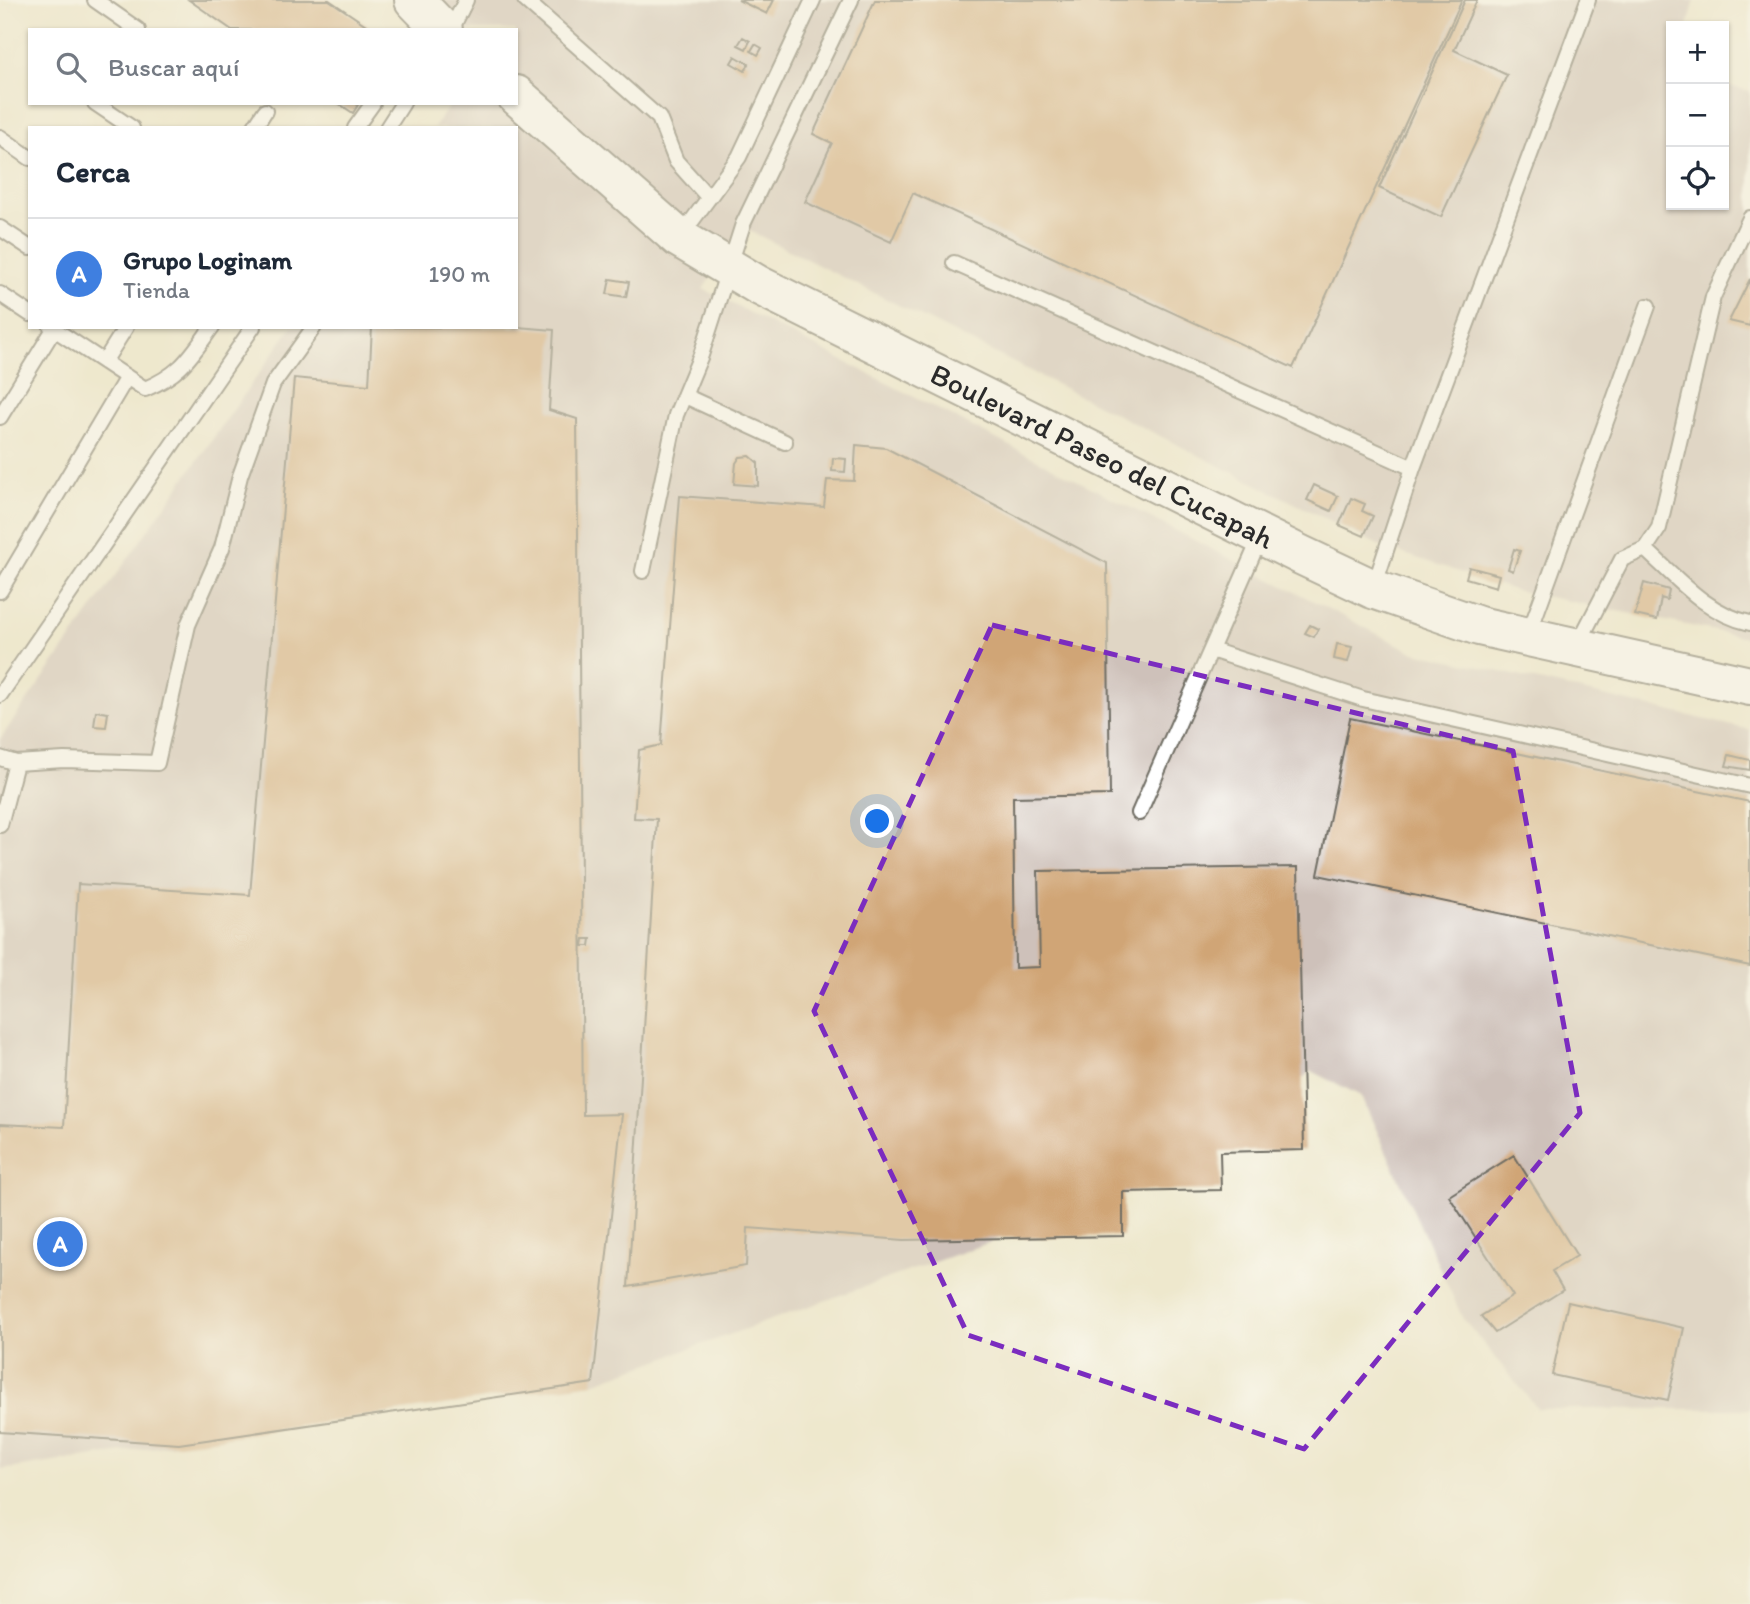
<!DOCTYPE html>
<html lang="es">
<meta charset="utf-8">
<style>
body{margin:0;font-family:Itim,sans-serif;background:#f2f2f3;color:#1f2937}
.controls{position:absolute;right:21px;top:21px;display:grid;overflow:hidden;border-radius:0px;box-shadow:0 2px 5px #0004}
.controls button{width:63px;height:63px;display:grid;place-items:center;padding:0;border:0;border-bottom:2px solid #e0e1e3;background:#fff;color:#1f2937;font:35px sans-serif}
.you{position:absolute;left:878px;top:822px;width:24px;height:24px;margin:-18px;border:5px solid #fff;border-radius:50%;background:#1a73e8;box-shadow:0 0 0 10px #1a73e833}
.badge{display:grid;place-items:center;width:46px;height:46px;border-radius:50%;background:#c8321e;color:#fff;font-size:23px;font-weight:700}
.pin{position:absolute;translate:-50% -50%;border:4px solid #fff;box-shadow:0 2px 7px #0006}
.list{margin:0;padding:0;list-style:none}
h2{display:flex;justify-content:space-between;align-items:center;height:91px;margin:0;padding:0 28px;font-size:30px}
h2 small{font-size:23px;font-weight:400;color:#747a83}
.list li{display:grid;grid-template-columns:46px 1fr auto;gap:21px;align-items:center;box-sizing:border-box;height:112px;padding:0 28px;border-top:2px solid #e0e1e3}
.list b{display:block;font-size:26px;white-space:nowrap}
.list p{margin:0;font-size:23px;white-space:nowrap;color:#747a83}
.list em{font-size:23px;font-style:normal;color:#747a83}
.icon{flex:none;width:38px;height:38px;fill:none;stroke:currentColor;stroke-width:2;stroke-linecap:round;stroke-linejoin:round}
.map{position:relative;flex:none;width:1750px;height:1604px;overflow:hidden}
.search{position:absolute;background:#fff;box-shadow:0 2px 5px #0004;left:28px;top:28px;width:490px;height:77px;display:flex;align-items:center;gap:18px;box-sizing:border-box;padding:0 24px;border-radius:0px;color:#747a83;font-size:26px}
.panel{position:absolute;background:#fff;box-shadow:0 2px 5px #0004;left:28px;top:126px;width:490px;height:203px;border-radius:0px}
.map>svg:first-child{display:block}
.industrial{fill:#cec1ba}
.building{fill:#d0a576}
.lines{fill:none;stroke-linecap:round;stroke-linejoin:round}
.service-casing{stroke:#6f6d64;stroke-width:18}
.secondary-casing{stroke:#6f6d64;stroke-width:42}
.service{stroke:#fff;stroke-width:14}
.secondary{stroke:#fff;stroke-width:38}
.marked{fill:none;stroke:#7b2cbf;stroke-width:5;stroke-dasharray:14 9;stroke-linejoin:round}
.labels{text-anchor:middle;stroke-width:6;stroke-linejoin:round;paint-order:stroke}
.street-label{font-size:30px;fill:#2b2b2b;stroke:#fdfcf7}
</style>
<div class="map">
<svg width="1750" height="1604" viewBox="0 0 1750 1604">
<rect width="100%" height="100%" fill="#fdfcf7"/>
<filter id="ink" filterUnits="userSpaceOnUse"><feTurbulence type="fractalNoise" baseFrequency=".0143" numOctaves="2"/><feDisplacementMap in="SourceGraphic" scale="14" xChannelSelector="R" yChannelSelector="G"/><feConvolveMatrix kernelMatrix="1 2 1 2 8 2 1 2 1" color-interpolation-filters="sRGB"/></filter>
<filter id="wash" filterUnits="userSpaceOnUse"><feTurbulence type="fractalNoise" baseFrequency=".00686" numOctaves="4" result="noise"/><feDisplacementMap in="SourceGraphic" scale="28" xChannelSelector="R" yChannelSelector="G"/><feGaussianBlur stdDeviation="1.57" result="paint"/><feColorMatrix in="noise" values="0 0 0 0 0 0 0 0 0 0 0 0 0 0 0 0 0 1.4 0 .05"/><feComposite in="paint" operator="in"/></filter>
<g filter="url(#wash)">
<rect width="100%" height="100%" fill="#eee8cd"/>
<path class="industrial" d="M414,0H1695L1688,26H1671V205H1724V85L1750,91V638L1514,590L1380,546L746,229L703,289L1411,651L1750,730V1409H1538L1463,1319L1361,1096L1312,1071L1222,1137L1174,1177L593,1383L0,1470V739L292,327H516V128H434L451,103H516V30H443Z"/>
<g id="blocks">
<path class="building" d="M189,0H329L366,25L369,30H232Z
M738,0H774L767,14Z
M875,0H1462L1293,368L913,193L891,242L805,202L832,143L813,134Z
M1465,0H1477L1454,50L1507,75L1441,217L1379,188Z
M743,37L750,41L746,49L738,45Z
M755,44L762,48L758,55L751,51Z
M735,56L749,64L745,71L731,63Z
M338,103H359L353,113Z
M610,279L629,282L626,297L607,294Z
M1750,279V326L1729,321Z
M372,327H517L554,330L549,410L577,419L583,1115L622,1114L593,1383L179,1444L0,1432V1124L64,1127L78,884L250,895L294,378L369,385Z
M856,445L886,448L1107,563L1110,795L1013,797L1015,968L1040,967L1038,871L1298,867L1304,1150L1220,1152L1221,1190L1123,1192V1236L904,1240L748,1228L746,1266L628,1287L657,819L634,818L639,750L661,745L680,496L824,507L827,480L854,481Z
M750,456L758,463V486L734,484L736,463L740,457Z
M833,458L846,459L845,472L832,471Z
M1314,485L1338,496L1331,511L1307,500Z
M1351,498L1365,504L1362,511L1373,516L1364,536L1339,525Z
M1514,549L1520,551L1513,571L1508,569Z
M1469,567L1499,575L1496,587L1466,578Z
M1644,583L1669,590L1667,600L1661,598L1657,620L1635,615Z
M1310,625L1318,629L1314,637L1305,633Z
M1337,644L1352,647L1348,662L1334,659Z
M96,711L108,713L106,727L94,726Z
M1350,718L1750,802V966L1318,875Z
M1729,755L1750,760V770L1726,766Z
M584,939H591L590,946H583Z
M1514,1155L1577,1256L1552,1271L1563,1290L1495,1333L1481,1316L1513,1296L1449,1196Z
M1568,1302L1684,1328L1668,1400L1552,1375Z"/>
</g>
</g>
<g filter="url(#ink)">
<use href="#blocks" fill-opacity="0" stroke="#6f6d64" stroke-width="2"/>
<g class="lines">
<defs>
<path id="service" d="M95,0L138,30
M525,0L659,118L676,161L709,198
M451,30L466,0
M95,103L132,128
M254,128L265,111
M355,128L373,103
M387,128L403,103
M0,137L30,158
M0,228L30,248
M680,237L739,157L813,0
M954,263L1413,468
M0,294L30,314
M51,327L145,389C181,374 190,357 212,327
M104,362L126,327
M685,396L785,442
M0,417L54,329
M1645,549C1677,578 1707,614 1750,623
M643,571L676,415L701,355L743,224L851,0
M1374,587L1413,468L1588,0
M0,591L127,377
M1528,636L1648,306
M1577,646L1622,559L1645,549L1659,528L1713,297L1750,218
M1211,650L1363,699L1750,786
M0,695L253,327
M0,758L16,763L64,760L157,763L188,625L222,548L240,476L273,384L314,327
M1139,813L1261,536
M0,825L16,763"/>
<g id="secondary">
<path d="M414,0L443,30"/>
<path id="s1" d="M516,95L679,238L758,285L1301,555L1373,589L1479,626L1750,686"/>
</g>
</defs>
<use href="#service" class="service-casing"/>
<use href="#secondary" class="secondary-casing"/>
<use href="#service" class="service"/>
<use href="#secondary" class="secondary"/>
</g>
</g>
<path d="M0 0H1750V1604H0ZM992,625L1513,751L1580,1113L1304,1449L968,1335L814,1011Z" fill="#eee8cd" fill-opacity=".55" fill-rule="evenodd"/>
<path class="marked" d="M992,625L1513,751L1580,1113L1304,1449L968,1335L814,1011Z"/>
<g class="labels">
<g class="street-label">
<text dy="10" stroke="none"><textPath href="#s1" startOffset="693">Boulevard Paseo del Cucapah</textPath></text>
</g>
</g>
</svg>
<div class="controls">
<button>+</button>
<button>−</button>
<button><svg class="icon" aria-label="locate" viewBox="0 0 24 24"><circle cx="12" cy="12" r="6"/><path d="M12 2v4M12 18v4M2 12h4M18 12h4"/></svg></button>
</div>
<div class="you"></div>
<div class="pin badge" style="left:60px;top:1244px;background:#3f7fe0">A</div>
<div class="search"><svg class="icon" aria-label="search" viewBox="0 0 24 24"><circle cx="10" cy="10" r="6"/><path d="M15 15l6 6"/></svg>Buscar aquí</div>
<section class="panel">
<h2>Cerca<small></small></h2>
<ul class="list">
<li><span class="badge" style="background:#3f7fe0">A</span><div><b>Grupo Loginam</b><p>Tienda</p></div><em>190 m</em></li>
</ul>
</section>
</div>
